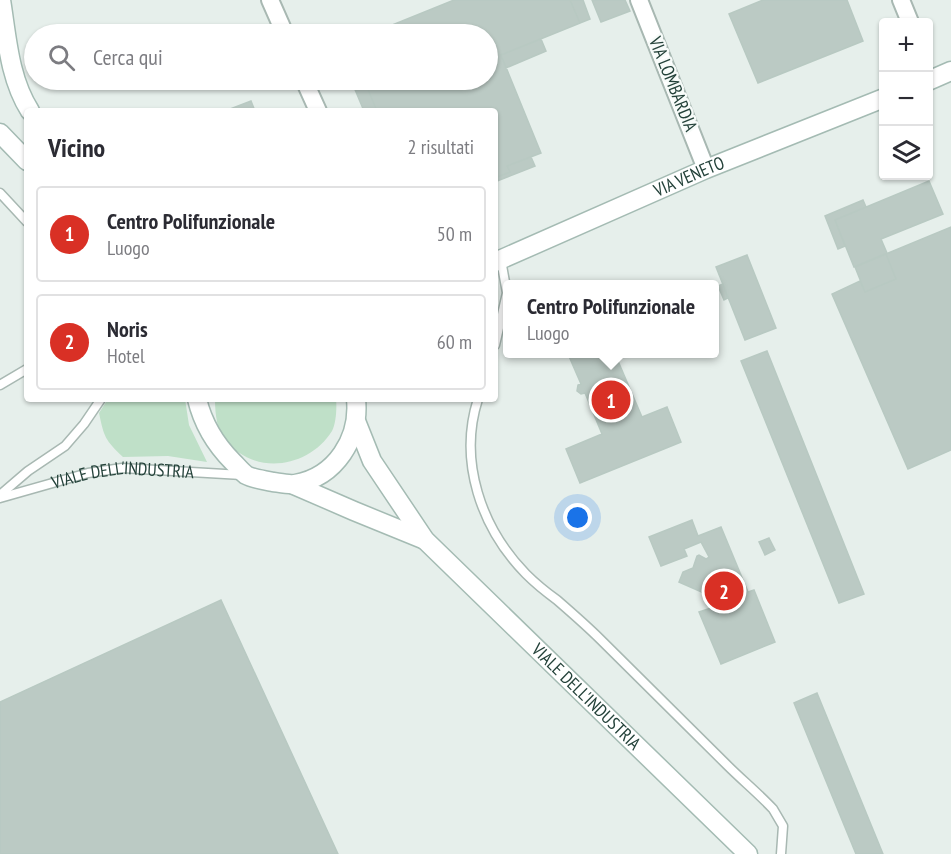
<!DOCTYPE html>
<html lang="it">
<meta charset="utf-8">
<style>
body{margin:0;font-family:"PT Sans Narrow",sans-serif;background:#f2f2f3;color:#2b2b33}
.controls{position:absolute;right:18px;top:18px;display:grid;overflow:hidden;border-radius:6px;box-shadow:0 2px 4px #0004}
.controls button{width:54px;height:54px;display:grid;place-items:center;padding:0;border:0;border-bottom:2px solid #e1e1e2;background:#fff;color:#2b2b33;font:30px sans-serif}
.you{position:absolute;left:578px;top:518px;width:21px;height:21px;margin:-15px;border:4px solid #fff;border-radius:50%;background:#1a73e8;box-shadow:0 0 0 9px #1a73e833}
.badge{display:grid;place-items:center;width:39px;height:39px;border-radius:50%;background:#d93025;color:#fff;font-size:20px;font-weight:700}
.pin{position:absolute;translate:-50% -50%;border:3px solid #fff;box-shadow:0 2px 6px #0006}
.popup{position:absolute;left:503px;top:280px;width:216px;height:78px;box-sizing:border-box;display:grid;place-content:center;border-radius:6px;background:#fff;filter:drop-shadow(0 2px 4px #0005);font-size:20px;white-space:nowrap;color:#7c7c81}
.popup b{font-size:22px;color:#2b2b33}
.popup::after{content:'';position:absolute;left:50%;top:100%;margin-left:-12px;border:12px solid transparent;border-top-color:#fff}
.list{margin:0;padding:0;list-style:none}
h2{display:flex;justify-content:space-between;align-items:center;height:78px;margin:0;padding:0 24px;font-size:26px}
h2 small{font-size:20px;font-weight:400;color:#7c7c81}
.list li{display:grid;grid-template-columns:39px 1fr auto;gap:18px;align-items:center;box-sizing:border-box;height:96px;margin:0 12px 12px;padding:0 12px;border:2px solid #e1e1e2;border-radius:6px}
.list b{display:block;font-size:22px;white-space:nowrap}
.list p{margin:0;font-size:20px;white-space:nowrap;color:#7c7c81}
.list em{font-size:20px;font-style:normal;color:#7c7c81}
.icon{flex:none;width:33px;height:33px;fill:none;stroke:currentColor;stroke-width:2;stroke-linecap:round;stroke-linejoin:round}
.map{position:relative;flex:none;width:951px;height:854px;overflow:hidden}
.search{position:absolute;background:#fff;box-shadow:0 2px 4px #0004;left:24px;top:24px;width:474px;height:66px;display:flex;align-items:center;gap:15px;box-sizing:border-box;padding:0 21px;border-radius:33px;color:#7c7c81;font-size:22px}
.panel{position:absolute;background:#fff;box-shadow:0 2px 4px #0004;left:24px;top:108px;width:474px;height:294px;border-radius:6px}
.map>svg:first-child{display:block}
.green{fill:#bfe0c8}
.building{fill:#bbcac4;stroke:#b8c9c2;stroke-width:1.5}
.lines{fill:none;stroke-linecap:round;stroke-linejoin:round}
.service-casing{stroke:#a8b8b2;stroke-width:11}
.minor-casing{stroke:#a8b8b2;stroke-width:20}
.secondary-casing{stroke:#a4bbb3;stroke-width:21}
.service{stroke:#fff;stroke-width:8}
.minor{stroke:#fff;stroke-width:16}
.secondary{stroke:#fff;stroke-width:18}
.labels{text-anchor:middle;stroke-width:4.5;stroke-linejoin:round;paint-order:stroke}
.street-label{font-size:18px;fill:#24423a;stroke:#f7fbf9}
</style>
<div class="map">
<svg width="951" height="854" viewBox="0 0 951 854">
<rect width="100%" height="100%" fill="#e6efeb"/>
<path class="green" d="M108,399H185L189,425L207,462L168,456L123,457C105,440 104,437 99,413Z
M215,399H336C337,408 336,424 332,431C312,463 268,474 238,452C234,450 229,447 227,444C217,432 215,414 215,399Z"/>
<path class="building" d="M454,0H570L580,23L501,55L541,153L507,166L510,172L495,178V111H377L364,80H488V34H370Z
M570,0H583L590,19L580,23Z
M592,0H625L630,11L601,22Z
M763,0H847L863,41L758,83L729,14Z
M541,39L546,51L506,68L501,55Z
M351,80H364L377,111H364Z
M251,101L255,111H225Z
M531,157L535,166L495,182V178L510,172L507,166Z
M929,181L943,214L881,239L887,253L854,267L835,220Z
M863,200L866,207L835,220L845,246L838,249L825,216Z
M951,227V450L908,469L832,294L860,281L865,292L896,279L886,254Z
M886,254L896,279L865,292L855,267Z
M747,255L776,328L745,340L716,267Z
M723,284L728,298L724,300L718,286Z
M767,351L864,594L839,603L741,361Z
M568,354H615L642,417L667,407L681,442L580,483L566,449L602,434L585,393L581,394L577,391L578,385L581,384Z
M692,520L698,536L721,527L748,592L754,590L775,642L721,664L699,612L711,608L704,593L679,582L683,572L693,568L697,556L699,555L706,559L709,557L701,542L684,549L687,556L661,566L649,537Z
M769,538L775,550L765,555L759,542Z
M221,600L338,854H0V702Z
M817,693L883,854H856L794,703Z"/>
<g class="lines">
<defs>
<g id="service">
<path d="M0,193L27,222"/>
<path d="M495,345L507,293L501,260"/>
<path d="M0,385L27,369"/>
<path d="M478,399C458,461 481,528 526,574C536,584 546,592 557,600C572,613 587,626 601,640C643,682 685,723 727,765C742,780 758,793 773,809L783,826L781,854"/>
<path d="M0,495L28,471L65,446L84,424L101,399"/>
<path id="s1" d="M0,498L88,473L122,468L242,475"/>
</g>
<path id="minor" d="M270,0L285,34
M639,0L706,169
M901,0L910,22
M304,80L318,111"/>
<g id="secondary">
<path d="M1,0C7,37 9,78 30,111"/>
<path d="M928,81L951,71"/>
<path d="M0,133L27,161"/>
<path id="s2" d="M495,262L706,169L884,98"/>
<path d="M197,399C203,424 215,444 233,462C237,466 241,471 246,475C253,479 265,480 273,482C280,483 289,485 295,484C336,477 360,438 356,399"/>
<path id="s3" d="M356,421L372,461L425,540L748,854"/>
<path d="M294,485L354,511L425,540"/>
</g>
</defs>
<use href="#service" class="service-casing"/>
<use href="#minor" class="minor-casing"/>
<use href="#secondary" class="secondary-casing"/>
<use href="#service" class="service"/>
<use href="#minor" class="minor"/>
<use href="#secondary" class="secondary"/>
</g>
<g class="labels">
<g class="street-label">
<text transform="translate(673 84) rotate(68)" y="6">VIA LOMBARDIA</text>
<text dy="6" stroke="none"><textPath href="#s2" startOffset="212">VIA VENETO</textPath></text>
<text dy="6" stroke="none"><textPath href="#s1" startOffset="126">VIALE DELL'INDUSTRIA</textPath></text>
<text dy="6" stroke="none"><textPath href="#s3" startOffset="363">VIALE DELL'INDUSTRIA</textPath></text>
</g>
</g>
</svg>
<div class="controls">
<button>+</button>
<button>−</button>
<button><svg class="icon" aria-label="layers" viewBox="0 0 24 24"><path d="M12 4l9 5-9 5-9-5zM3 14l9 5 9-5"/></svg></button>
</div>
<div class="you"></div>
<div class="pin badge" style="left:611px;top:400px">1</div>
<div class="popup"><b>Centro Polifunzionale</b>Luogo</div>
<div class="pin badge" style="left:724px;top:591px">2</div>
<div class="search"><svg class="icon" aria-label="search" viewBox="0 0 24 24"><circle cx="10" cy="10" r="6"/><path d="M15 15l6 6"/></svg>Cerca qui</div>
<section class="panel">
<h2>Vicino<small>2 risultati</small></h2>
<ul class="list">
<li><span class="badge">1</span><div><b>Centro Polifunzionale</b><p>Luogo</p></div><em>50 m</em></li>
<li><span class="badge">2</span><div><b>Noris</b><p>Hotel</p></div><em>60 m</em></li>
</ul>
</section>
</div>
